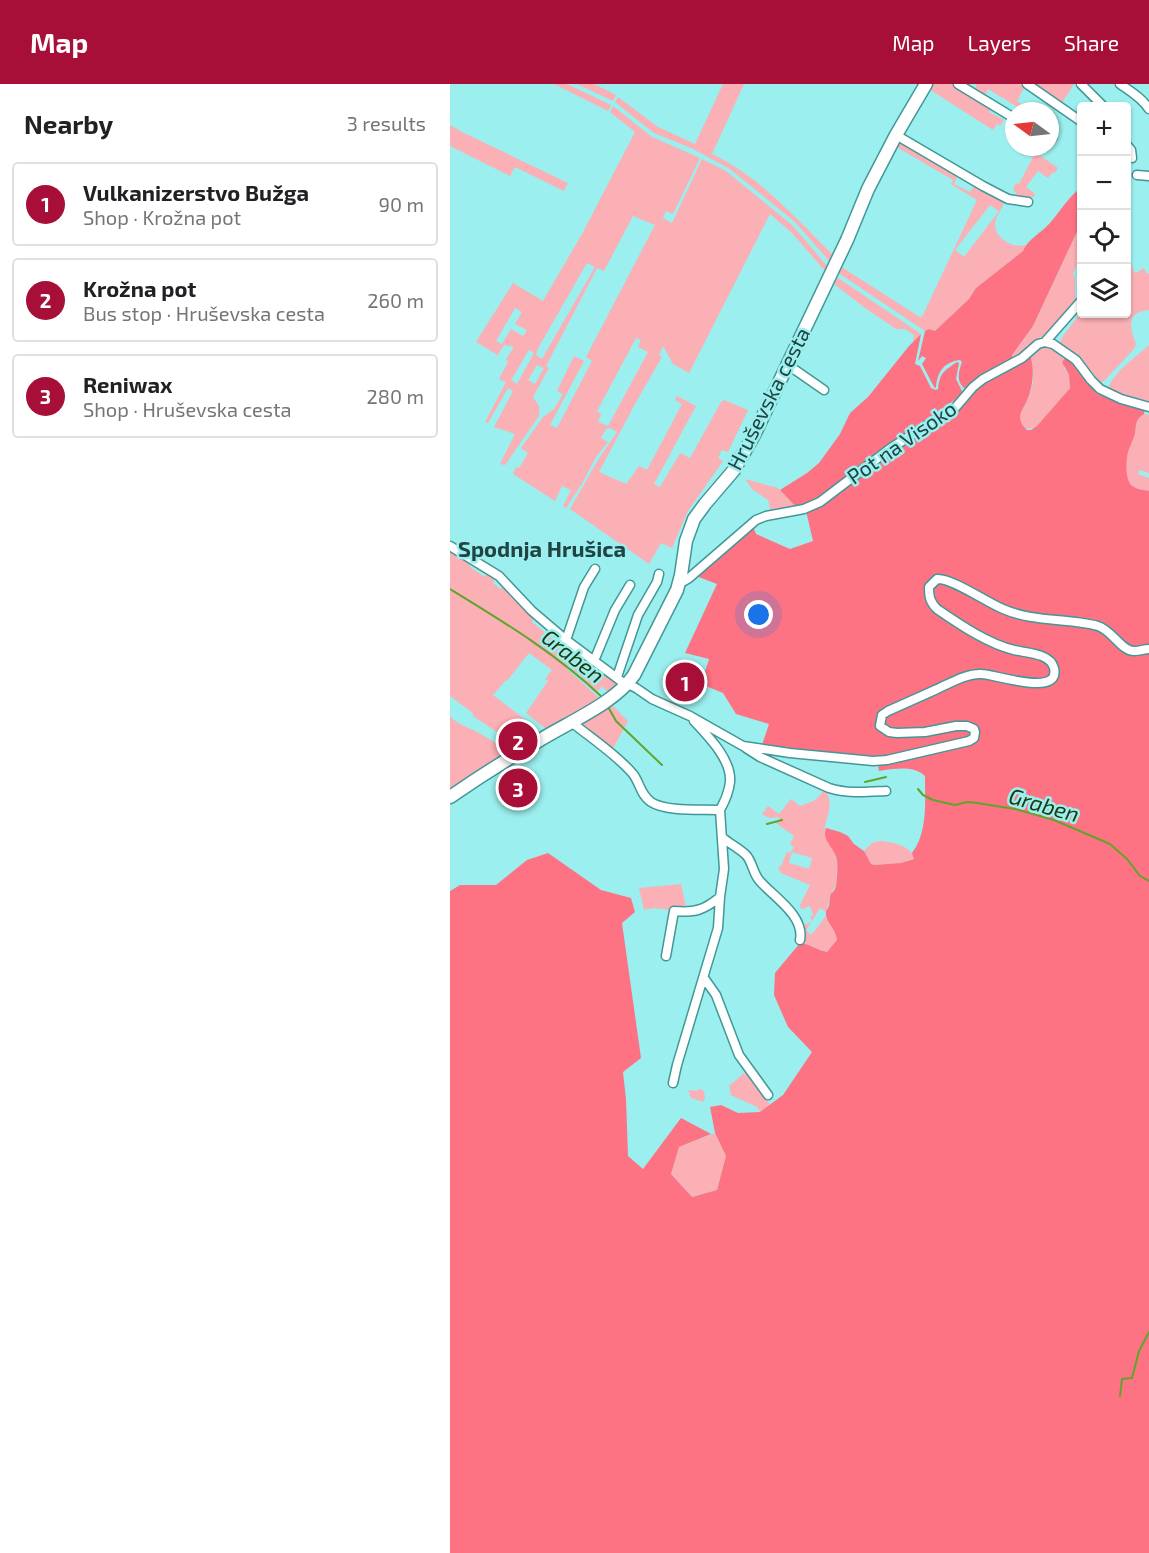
<!DOCTYPE html>
<meta charset="utf-8">
<style>
body{margin:0;font-family:"Exo 2",sans-serif;background:#f2f2f2;color:#202124}
.controls{position:absolute;right:18px;top:18px;display:grid;overflow:hidden;border-radius:6px;box-shadow:0 2px 4px #0004}
.controls button{width:54px;height:54px;display:grid;place-items:center;padding:0;border:0;border-bottom:2px solid #e0e0e0;background:#fff;color:#202124;font:30px sans-serif}
.compass{position:absolute;left:555px;top:18px;width:54px;height:54px;border-radius:50%;background:#fff;box-shadow:0 2px 4px #0004;rotate:285deg}
.you{position:absolute;left:309px;top:531px;width:21px;height:21px;margin:-15px;border:4px solid #fff;border-radius:50%;background:#1a73e8;box-shadow:0 0 0 9px #1a73e833}
.badge{display:grid;place-items:center;width:39px;height:39px;border-radius:50%;background:#a70e38;color:#fff;font-size:20px;font-weight:700}
.pin{position:absolute;translate:-50% -50%;border:3px solid #fff;box-shadow:0 2px 6px #0006}
.list{margin:0;padding:0;list-style:none}
h2{display:flex;justify-content:space-between;align-items:center;height:78px;margin:0;padding:0 24px;font-size:26px}
h2 small{font-size:20px;font-weight:400;color:#757577}
.list li{display:grid;grid-template-columns:39px 1fr auto;gap:18px;align-items:center;box-sizing:border-box;height:84px;margin:0 12px 12px;padding:0 12px;border:2px solid #e0e0e0;border-radius:6px}
.list b{display:block;font-size:22px;white-space:nowrap}
.list p{margin:0;font-size:20px;white-space:nowrap;color:#757577}
.list em{font-size:20px;font-style:normal;color:#757577}
.icon{flex:none;width:33px;height:33px;fill:none;stroke:currentColor;stroke-width:2;stroke-linecap:round;stroke-linejoin:round}
.map{position:relative;flex:none;width:699px;height:1469px;overflow:hidden}
header{display:flex;align-items:center;gap:36px;box-sizing:border-box;height:84px;padding:0 30px;background:#a70e38;color:#fff}
header strong{font-size:28px}
nav{display:flex;gap:33px;margin-inline-start:auto;font-size:21px}
main{display:flex}
aside{flex:1;background:#fff}
.map>svg:first-child{display:block}
.green{fill:#fbb0b5;fill-rule:evenodd}
.forest{fill:#fd7384}
.lines{fill:none;stroke-linecap:round;stroke-linejoin:round}
.stream{stroke:#5fa52c;stroke-width:2}
.street-casing{stroke:#429797;stroke-width:11}
.secondary-casing{stroke:#429797;stroke-width:15}
.street{stroke:#fff;stroke-width:8}
.secondary{stroke:#fff;stroke-width:12}
.labels{text-anchor:middle;stroke-width:5;stroke-linejoin:round;paint-order:stroke}
.street-label{font-size:21px;fill:#204343;stroke:#9befee}
.neighbourhood-label{font-size:22px;font-weight:bold;fill:#204343;stroke:#9befee}
.water-label{font-size:22px;font-style:italic;fill:#1d390a;stroke:#9befee}
</style>
<header>
<strong>Map</strong>
<nav><a>Map</a><a>Layers</a><a>Share</a></nav>
</header>
<main>
<aside>
<h2>Nearby<small>3 results</small></h2>
<ul class="list">
<li><span class="badge">1</span><div><b>Vulkanizerstvo Bužga</b><p>Shop · Krožna pot</p></div><em>90 m</em></li>
<li><span class="badge">2</span><div><b>Krožna pot</b><p>Bus stop · Hruševska cesta</p></div><em>260 m</em></li>
<li><span class="badge">3</span><div><b>Reniwax</b><p>Shop · Hruševska cesta</p></div><em>280 m</em></li>
</ul>
</aside>
<div class="map">
<svg width="699" height="1469" viewBox="0 0 699 1469">
<rect width="100%" height="100%" fill="#9befee"/>
<path class="green" d="M104,0H117L161,21L158,27Z
M127,0H144L166,11L163,17Z
M273,0H294L262,70C310,93 346,134 384,172L381,179L345,138L280,85L241,64L204,49L165,18L168,13L208,43L245,60Z
M481,0H505L541,25L539,28L554,36L550,42L547,40L543,46L479,5Z
M527,0H570L574,4L567,17L582,27H574L538,5L534,14L523,8Z
M577,0H624L610,22Z
M163,22L202,53L250,74L223,130L216,127L213,134L222,139L252,75L276,87L342,141L378,183L376,188L342,149L320,130L239,289L223,280L213,262L209,271L212,273L186,318L149,388L176,400L189,382L197,386L232,320L225,316L227,312L246,322L204,400L210,403L230,369L240,374L271,318L274,316L298,326L278,368L272,366L268,374L273,377L238,427L222,464L211,459L199,480L120,425L148,376L167,348L160,344L156,345L151,354L158,358L146,373L133,398L116,424L113,422L121,406L112,402L105,417L63,390L66,383L69,384L78,369L71,364L93,333L104,325L113,310L107,307L124,272L134,277L100,341L107,344L142,277L136,273L205,141L183,132L154,187L147,184L96,282L99,284L83,313L89,322V332L55,381L50,380L65,350L44,343L63,307L58,304L38,339L35,338L56,298L49,295L58,278L56,275L64,263L54,261L48,271L26,258L63,199L93,217L132,150L185,48L160,28ZM137,179L145,183L92,275L86,271L87,267V266ZM65,224L72,228L65,240L77,246L73,252L61,245L52,260L46,257ZM186,254L191,256L188,263L198,268L158,342L148,338L151,330L147,327ZM79,266L84,269L67,300L61,296ZM87,281L94,284L85,300L78,296Z
M0,41L12,48L118,99L114,107L65,83L60,92L0,62Z
M452,57L509,89L504,100L520,108L525,100L554,117C553,125 546,131 545,139C544,154 563,165 576,161L573,167L526,204L519,215L485,247L479,245L475,247L387,188L390,182L468,232L472,233L527,116L501,100L503,96L445,62L447,58ZM540,121L549,127L514,173L505,166Z
M588,70L608,84L605,89L603,88L598,94L588,87L576,103L585,110L584,113L567,114L566,109L563,105L566,99L569,100L584,71L587,72Z
M631,139V172L623,190L625,193V215L620,224L606,241L564,276L562,271L583,242Z
M679,172L684,188L686,189L694,184L697,190L699,189V226C675,228 680,244 686,260L684,265L655,296L651,299L646,298L609,260L613,252L631,228L632,230H676L677,199L679,193C677,186 674,178 679,172Z
M388,194L471,250L463,258L464,251L455,245H446L415,224L384,200Z
M595,260L617,272L614,284L619,291L620,304L587,342C577,349 568,342 570,330C570,329 574,323 575,322C578,315 581,307 583,299C584,290 581,280 580,270L586,265Z
M699,261V321L662,308L659,303C664,288 687,272 699,261Z
M694,330L699,331V389L689,386L688,390L699,394V407C694,406 685,405 681,401C675,394 676,377 678,368C680,362 683,356 685,350C686,342 685,335 694,330Z
M295,395L328,404L347,424L321,428L318,416L302,405Z
M0,466L21,478L20,483L35,493L38,488L45,495L43,499L50,505L53,503L84,534L82,538L118,567L121,564L167,598L166,605L160,610L152,602L147,608L118,581L116,584L150,615L149,617L116,634L101,645H96L76,629L98,597L95,595L102,586L79,569L57,597L56,596L43,611L85,643L84,648L65,659H63L23,632V629L0,612Z
M161,620L178,637L160,670L129,639Z
M0,632C7,640 16,642 25,647C35,652 46,659 55,666V669L0,707Z
M374,705C387,720 373,736 375,749C377,758 383,762 385,770C388,779 388,793 385,802C385,805 382,807 381,810C378,816 379,822 376,828L370,824L362,837L360,833L363,831L360,822L351,825L350,821L360,801L331,789L328,784L331,782L337,768L340,769L344,763L340,760L344,752L326,739L331,737L328,733L319,734L312,730L318,722L329,730L341,715L350,722C364,717 367,717 374,705ZM342,768L362,774L359,785L339,779Z
M429,757C443,758 459,761 465,774L451,779L424,781L421,780L414,767L422,759Z
M231,800L237,828C221,829 211,821 194,826L189,804Z
M376,832L387,853C387,859 382,864 378,868C367,866 360,860 350,859L349,843L361,838L356,846L360,850H362Z
M294,989L299,991L320,1021L310,1028L307,1023L281,1011L279,1002Z
M248,1005L253,1006L255,1012L254,1018L241,1014L238,1006L247,1007Z
M265,1049L276,1072L267,1106L242,1113L221,1090L229,1063Z"/>
<path class="forest" d="M631,103V139L583,242L562,271L564,276L516,306C506,298 508,289 512,278L510,276C494,278 487,288 486,304L484,303L472,280L476,274L472,272L468,277L475,247L479,245L485,247L519,215L526,204L573,167C578,155 591,149 600,139C611,126 618,114 631,103Z
M471,250L465,280L470,282L481,304L486,306L488,305C490,288 494,287 507,278L509,279L506,295L513,309C488,330 460,347 434,366C410,383 385,406 358,418V422L347,424L330,406L357,389L369,379L390,350L400,329L418,313L459,262Z
M580,270C585,288 583,303 576,319C574,323 570,328 570,333C570,338 573,342 577,346H581L587,342L620,304L619,291L612,278L617,272L647,310L695,325L694,330C685,335 686,342 685,350C683,356 680,362 678,368C676,377 675,394 681,401C685,405 694,406 699,407V1469H0V807L10,801H46L77,776L98,769L151,806L181,814L185,828L172,839L191,974L173,988L176,1015L178,1072L193,1085L231,1034L261,1050L229,1063L221,1090L242,1113L267,1106L276,1072L265,1049L260,1023L271,1021L288,1029L310,1028L333,1011L362,968L338,943L324,911L325,889L350,859C360,860 367,866 377,868L387,856C386,846 377,839 376,831C375,827 378,825 379,822C380,819 379,816 380,813C381,807 382,811 385,805C387,800 388,783 387,777C386,764 371,758 376,744L390,748L398,752L404,760L414,767L421,780L424,781L451,779L464,775L462,769C478,748 475,717 475,692C463,681 444,685 429,687L428,681L438,679L430,676L337,666L334,664L329,663L327,665L312,661L319,640L286,630L273,609L251,600L259,575L235,569L267,500L246,492L298,445H304L306,450L340,465L363,457L356,427L540,296Z"/>
<g class="lines">
<path class="stream" d="M0,505C54,538 107,570 153,614
M157,621L166,637L212,681
M415,698L436,693
M468,705L473,711L483,716L505,721L517,718L527,719L565,725L604,736L660,760L677,775L690,792L699,797
M317,740L332,736
M670,1312L672,1295L682,1294L689,1267L699,1248"/>
<defs>
<path id="street" d="M508,0L564,34
M577,0L632,38
M631,0L653,22
M670,0C680,7 692,14 699,25
M446,51L533,102L558,115L578,118
M600,53L602,54
M676,60L681,66L682,74
M687,91L699,92
M595,258L632,216
M338,281L374,306
M0,462L49,492L82,527L116,556L171,597L186,604L202,615L240,632L293,662L340,669L423,677L437,676L519,657L524,654L525,648L524,645L517,642H506L475,648L447,649L439,648L430,642L432,631L438,627C454,620 469,613 485,606C499,600 516,589 532,590C544,590 611,614 604,584C600,569 576,569 564,566C538,560 509,540 487,525C480,518 479,513 479,503L487,495C502,494 536,518 553,525C576,535 601,535 626,538C633,539 641,540 648,542C663,547 672,568 685,567C690,567 694,565 699,565
M229,498L234,497L239,494L306,436L316,432L354,425L370,418L441,364L505,324L523,303L533,295L572,274L588,260L595,258L603,260L626,276L641,296L650,305L671,315L699,323
M116,556L134,503L145,485
M144,577L165,526L180,501
M167,593L188,531L207,498L209,490
M122,637L125,641C144,656 168,672 183,690C190,699 190,710 201,718C216,728 252,725 270,726C275,717 279,708 280,698C282,676 258,652 244,637
M296,664L310,673L379,704C398,710 417,708 436,707
M273,754C280,760 289,764 296,771C302,777 303,789 309,796C322,812 355,831 350,856
M216,872L224,827C245,829 254,826 270,813
M254,894L266,911L289,971L318,1011
M223,999L227,981L268,844L270,813L274,785L270,726"/>
<path id="secondary" d="M0,713C29,693 59,674 90,656C119,638 165,619 184,591L227,506L231,491L236,457L244,435L255,420L284,386L304,351L397,156L418,105L446,51L476,0"/>
</defs>
<use href="#street" class="street-casing"/>
<use href="#secondary" class="secondary-casing"/>
<use href="#street" class="street"/>
<use href="#secondary" class="secondary"/>
</g>
<g class="labels">
<g class="street-label">
<text transform="translate(319 315) rotate(-63)" y="7">Hruševska cesta</text>
<text transform="translate(452 359) rotate(-35)" y="7">Pot na Visoko</text>
</g>
<g class="neighbourhood-label">
<text x="92" y="473">Spodnja Hrušica</text>
</g>
<g class="water-label">
<text transform="translate(123 572) rotate(38)" y="8">Graben</text>
<text transform="translate(594 721) rotate(16)" y="8">Graben</text>
</g>
</g>
</svg>
<div class="controls">
<button>+</button>
<button>−</button>
<button><svg class="icon" aria-label="locate" viewBox="0 0 24 24"><circle cx="12" cy="12" r="6"/><path d="M12 2v4M12 18v4M2 12h4M18 12h4"/></svg></button>
<button><svg class="icon" aria-label="layers" viewBox="0 0 24 24"><path d="M12 4l9 5-9 5-9-5zM3 14l9 5 9-5"/></svg></button>
</div>
<svg class="compass" viewBox="-18 -18 36 36"><path d="M0-13l5 13h-10z" fill="#e53935"/><path d="M0 13l5-13h-10z" fill="#757577"/></svg>
<div class="you"></div>
<div class="pin badge" style="left:235px;top:598px">1</div>
<div class="pin badge" style="left:68px;top:657px">2</div>
<div class="pin badge" style="left:68px;top:704px">3</div>
</div>
</main>
